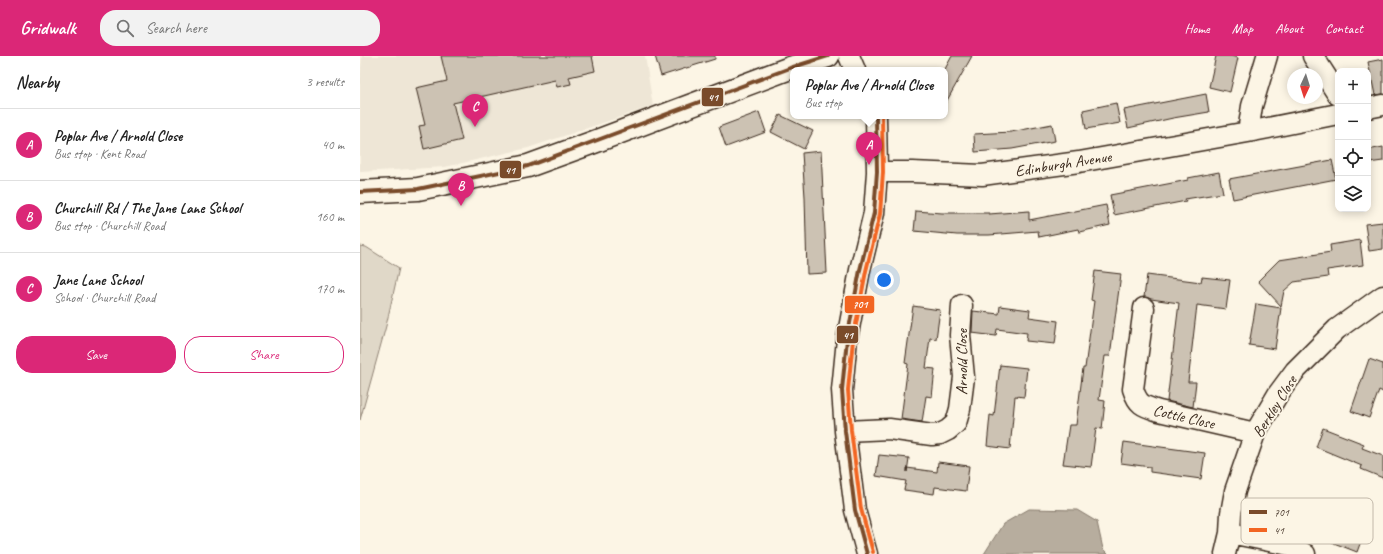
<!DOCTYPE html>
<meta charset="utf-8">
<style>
body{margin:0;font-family:Caveat,sans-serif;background:#f2f2f2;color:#222}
.controls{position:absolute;right:12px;top:12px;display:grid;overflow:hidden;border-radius:8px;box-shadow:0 2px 10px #0003}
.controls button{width:36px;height:36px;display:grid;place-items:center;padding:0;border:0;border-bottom:1px solid #e0e0e0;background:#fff;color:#222;font:20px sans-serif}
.compass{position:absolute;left:927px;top:12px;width:36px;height:36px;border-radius:50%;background:#fff;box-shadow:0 2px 10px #0003;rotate:184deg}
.you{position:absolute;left:524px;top:224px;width:14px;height:14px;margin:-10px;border:3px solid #fff;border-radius:50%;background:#1a73e8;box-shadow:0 0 0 6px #1a73e833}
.badge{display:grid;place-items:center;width:26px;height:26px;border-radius:50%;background:#db2777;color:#fff;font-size:13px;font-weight:700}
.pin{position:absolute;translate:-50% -33px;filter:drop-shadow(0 1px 2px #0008)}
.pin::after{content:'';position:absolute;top:21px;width:14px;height:12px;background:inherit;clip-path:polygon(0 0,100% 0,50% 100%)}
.popup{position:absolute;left:430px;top:11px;width:158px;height:52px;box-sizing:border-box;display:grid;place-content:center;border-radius:8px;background:#fff;filter:drop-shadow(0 1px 3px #0005);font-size:13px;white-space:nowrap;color:#767676}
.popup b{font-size:15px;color:#222}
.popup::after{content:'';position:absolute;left:50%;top:100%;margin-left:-8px;border:8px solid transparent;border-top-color:#fff}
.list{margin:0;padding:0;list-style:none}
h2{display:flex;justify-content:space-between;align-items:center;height:52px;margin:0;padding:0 16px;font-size:17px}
h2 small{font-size:13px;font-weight:400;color:#767676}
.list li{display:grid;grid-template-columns:26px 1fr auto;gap:12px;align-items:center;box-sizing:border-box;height:72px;padding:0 16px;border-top:1px solid #e0e0e0}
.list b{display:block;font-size:15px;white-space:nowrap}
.list p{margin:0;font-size:13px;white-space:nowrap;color:#767676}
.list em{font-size:13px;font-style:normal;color:#767676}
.actions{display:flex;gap:8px;padding:12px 16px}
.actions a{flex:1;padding:9px 0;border:1px solid #db2777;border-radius:16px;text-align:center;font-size:14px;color:#db2777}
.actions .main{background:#db2777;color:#fff}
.icon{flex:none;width:22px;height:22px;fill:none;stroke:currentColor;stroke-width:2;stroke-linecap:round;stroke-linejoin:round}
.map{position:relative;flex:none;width:1023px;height:498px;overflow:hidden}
header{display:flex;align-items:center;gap:24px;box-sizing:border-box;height:56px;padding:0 20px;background:#db2777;color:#fff}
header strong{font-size:19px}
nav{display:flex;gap:22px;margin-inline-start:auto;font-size:14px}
.search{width:280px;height:36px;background:#f2f2f2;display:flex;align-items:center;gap:10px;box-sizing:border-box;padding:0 14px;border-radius:16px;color:#767676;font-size:15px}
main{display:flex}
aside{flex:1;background:#fff}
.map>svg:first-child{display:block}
.built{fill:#eee6d6}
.green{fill:#e0d8c8;stroke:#8e8173}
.water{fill:#b7ad9e;stroke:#85796b}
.building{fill:#ccc2b3;stroke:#3b2a1e}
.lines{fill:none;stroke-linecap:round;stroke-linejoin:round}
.minor-casing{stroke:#3b2a1e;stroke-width:23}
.tertiary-casing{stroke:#3b2a1e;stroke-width:25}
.minor{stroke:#fcf5e5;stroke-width:20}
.tertiary{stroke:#fcf5e5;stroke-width:22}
.bus-1-casing{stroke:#fcf5e5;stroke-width:7}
.bus-2-casing{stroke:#fcf5e5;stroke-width:7}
.bus-1{stroke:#7a4b2a;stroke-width:4}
.bus-2{stroke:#f26522;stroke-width:4}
.labels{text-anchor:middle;stroke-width:4;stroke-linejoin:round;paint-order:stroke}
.street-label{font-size:16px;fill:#3b2a1e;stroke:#fcf5e5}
.key{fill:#fcf5e5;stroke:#c2b8a9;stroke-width:1}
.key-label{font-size:11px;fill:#3b2a1e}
.line-badge{stroke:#fcf5e5;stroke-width:1.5}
.badge-label{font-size:11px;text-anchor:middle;font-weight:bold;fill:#fff}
</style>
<header>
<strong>Gridwalk</strong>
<div class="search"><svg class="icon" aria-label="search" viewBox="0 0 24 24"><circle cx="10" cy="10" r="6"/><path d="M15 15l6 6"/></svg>Search here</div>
<nav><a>Home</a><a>Map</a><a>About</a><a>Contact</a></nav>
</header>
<main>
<aside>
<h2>Nearby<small>3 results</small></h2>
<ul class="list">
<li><span class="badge">A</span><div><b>Poplar Ave / Arnold Close</b><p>Bus stop · Kent Road</p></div><em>40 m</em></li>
<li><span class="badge">B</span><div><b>Churchill Rd / The Jane Lane School</b><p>Bus stop · Churchill Road</p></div><em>160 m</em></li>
<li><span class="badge">C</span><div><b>Jane Lane School</b><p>School · Churchill Road</p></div><em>170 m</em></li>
</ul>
<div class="actions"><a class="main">Save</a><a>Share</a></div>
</aside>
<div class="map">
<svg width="1023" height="498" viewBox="0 0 1023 498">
<rect width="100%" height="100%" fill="#fcf5e5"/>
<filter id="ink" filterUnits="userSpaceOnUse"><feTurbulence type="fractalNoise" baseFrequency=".025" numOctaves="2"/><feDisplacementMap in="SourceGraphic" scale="8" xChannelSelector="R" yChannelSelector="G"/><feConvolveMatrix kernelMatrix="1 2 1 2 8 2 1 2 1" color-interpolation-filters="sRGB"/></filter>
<g filter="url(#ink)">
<path class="built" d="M2,0H285L293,50L168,92L85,111L0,116V24Z"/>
<path class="green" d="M0,190L6,191L39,212L26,270L0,364Z"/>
<path class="water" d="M669,453L717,454L737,466L743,493L748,498H624L643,468Z"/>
<path class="building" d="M81,0H232L235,15L209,21L211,28L197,31L195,24L93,47L102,84L64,93L59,70L65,69L56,32L87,25Z
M295,0H355V3L301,20Z
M592,0H612L585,48V13Z
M856,0H871L878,2L870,36L849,31Z
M1023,3V38L1015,39L1008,6Z
M846,38L849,56L813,62L768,72L764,54Z
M756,47L760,67L726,73L723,54Z
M399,56L406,76L366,91L359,71Z
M420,59L453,75L444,93L411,76Z
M692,68L695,85L652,93L615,96L614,78L651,76Z
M1023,91V105L1008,107V94Z
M461,95L467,217L447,218L445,141L442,97Z
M972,104L976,123L873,143L869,123Z
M859,116L863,137L825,143L826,145L754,159L750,139L828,124V122Z
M746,149L750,169L719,176L718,173L679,181L678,175L629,179H597L554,175L556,155L582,157H629V158L669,155V164Z
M1023,166V193L1009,195L1005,168Z
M1000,184L1003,209L967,214L968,221L934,226L924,235L921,250L898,225L919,204L971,196L970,189Z
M735,215L761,218L750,300H745L739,344L745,345L742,373L736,372L731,411L703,408L709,369H716L723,312H725L734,245L731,244Z
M787,219L841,226L842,221L870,224L866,253L837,249L828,326H836L833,351L807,345L819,247L791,243L784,241Z
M896,248L921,252L915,293L889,289Z
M553,250L580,254L576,283L570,282L566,312L575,313L572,341L566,340L562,366L541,363L548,308L545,307Z
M640,250L670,254L669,261L698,265L695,288L666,285L667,277L637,273L636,280L612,277L613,255L639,258Z
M1009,303L1023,308V336L1019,334L1009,362L991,355Z
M640,309L667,312L664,341L655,340L650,393L627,390L630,359L634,360Z
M963,372L1004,388L1002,392L1023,400V422L1001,413L1002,410L956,391Z
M764,386L845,397L841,423L790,416V411L761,407Z
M519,399L549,402L547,416V412L577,416L578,406L609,410L606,435L575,431L574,438L544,434L546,425L516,420Z
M929,444L976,462L975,465L1004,477L997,496L920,466Z"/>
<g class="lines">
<defs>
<path id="minor" d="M489,0L495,14
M953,0L978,39
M1008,52L1023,49
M888,76L892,50L907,0
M517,116H552L622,119L719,106L888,76L978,58
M784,252L773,333C778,349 783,350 799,355L895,377
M485,375L529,373L572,379L580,378L588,374L596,367L600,353L604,321L600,279L602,249
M870,477L929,489L945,498
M507,498L495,454L485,375L482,334L487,283L500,214L514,157L517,116L516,60
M865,498L870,477L871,457L875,435L895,377L918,338L935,315L977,273L1023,240"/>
<path id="tertiary" d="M0,136L58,133L168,110L234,86L430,12L468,0"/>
</defs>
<use href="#minor" class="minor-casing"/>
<use href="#tertiary" class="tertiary-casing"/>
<use href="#minor" class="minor"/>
<use href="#tertiary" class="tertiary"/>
<defs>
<path id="bus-1" d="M0,136L58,133L168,110L430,12L468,0
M507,498L495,454L485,375L482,334L487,283L500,214L514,157L517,116L516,60"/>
<path id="bus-2" d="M513,496L501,453L491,374L488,334L493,284L506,215L520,158L523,116L522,60"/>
</defs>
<use href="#bus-1" class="bus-1-casing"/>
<use href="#bus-2" class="bus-2-casing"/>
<use href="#bus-1" class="bus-1"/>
<use href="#bus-2" class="bus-2"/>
</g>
</g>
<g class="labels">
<g class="street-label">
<text transform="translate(703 107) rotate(-9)" y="6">Edinburgh Avenue</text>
<text transform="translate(601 306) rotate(-90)" y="6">Arnold Close</text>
<text transform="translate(914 350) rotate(-58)" y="6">Berkley Close</text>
<text transform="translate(824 360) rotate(13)" y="6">Cottle Close</text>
</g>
</g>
<rect x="881" y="442" width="132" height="46" rx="6" class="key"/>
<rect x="889" y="454" width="18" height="4" fill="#7a4b2a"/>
<rect x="889" y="472" width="18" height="4" fill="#f26522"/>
<g class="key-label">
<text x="914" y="460">701</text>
<text x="914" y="478">41</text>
</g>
<g class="line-badge">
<rect x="341" y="31" width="23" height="20" rx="4" fill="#7a4b2a"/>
<rect x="139" y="104" width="23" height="19" rx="4" fill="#7a4b2a"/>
<rect x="484" y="239" width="31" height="19" rx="4" fill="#f26522"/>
<rect x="476" y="269" width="23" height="19" rx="4" fill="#7a4b2a"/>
</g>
<g class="badge-label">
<text x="353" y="45">41</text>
<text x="150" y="118">41</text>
<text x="500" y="252">701</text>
<text x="488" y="283">41</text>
</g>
</svg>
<div class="controls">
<button>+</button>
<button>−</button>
<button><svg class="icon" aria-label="locate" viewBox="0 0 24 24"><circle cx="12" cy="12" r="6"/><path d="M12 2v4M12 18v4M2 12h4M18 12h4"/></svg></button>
<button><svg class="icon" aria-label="layers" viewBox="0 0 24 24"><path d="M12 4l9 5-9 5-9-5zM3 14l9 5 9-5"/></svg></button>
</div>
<svg class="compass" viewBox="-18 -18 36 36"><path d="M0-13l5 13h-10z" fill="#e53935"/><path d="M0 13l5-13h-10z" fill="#767676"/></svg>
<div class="you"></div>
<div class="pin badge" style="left:509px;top:109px">A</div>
<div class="popup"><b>Poplar Ave / Arnold Close</b>Bus stop</div>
<div class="pin badge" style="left:101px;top:150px">B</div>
<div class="pin badge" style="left:115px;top:71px">C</div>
</div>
</main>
